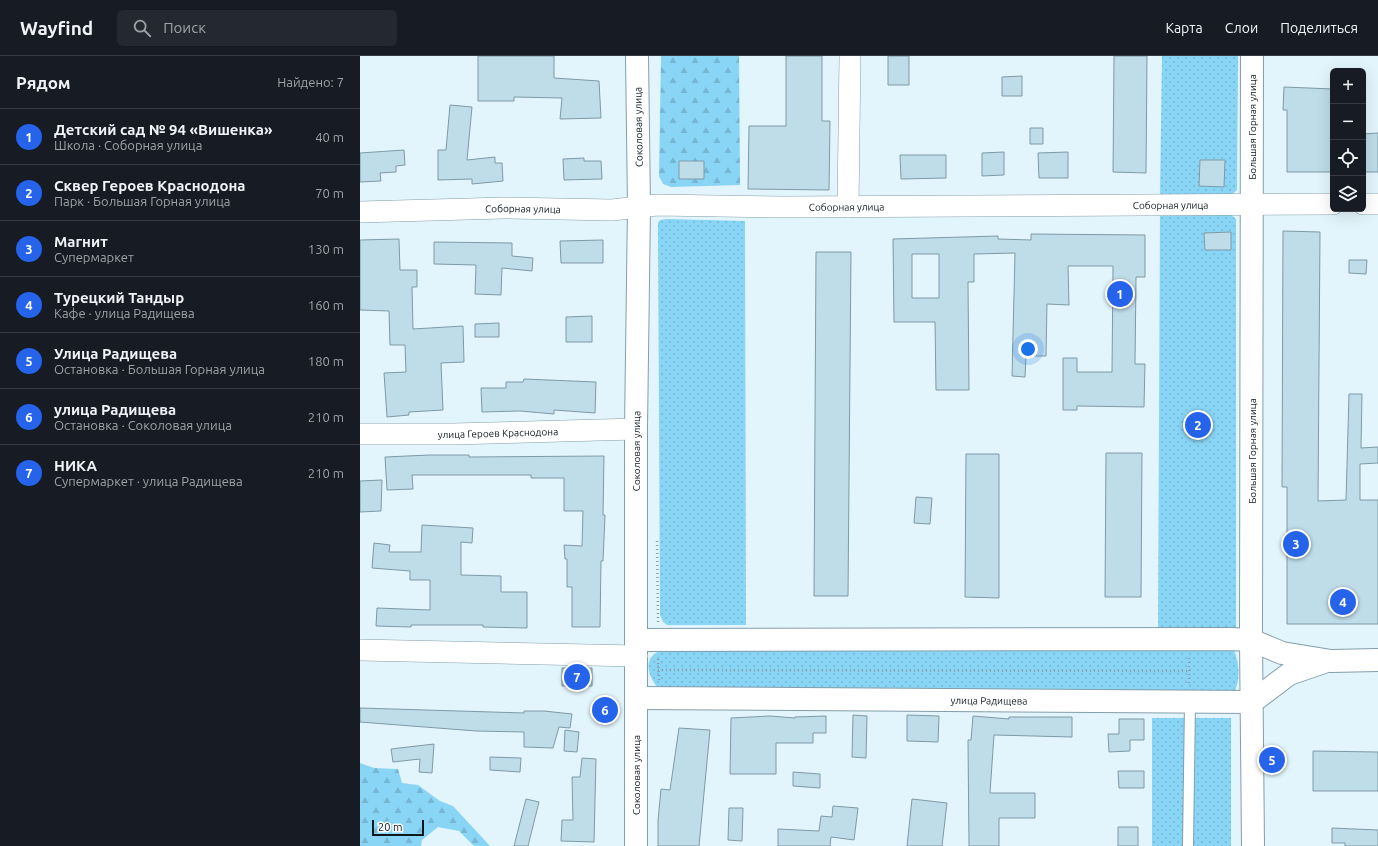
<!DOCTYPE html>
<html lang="ru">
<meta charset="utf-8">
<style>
body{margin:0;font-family:Ubuntu,sans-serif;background:#242831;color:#f1f3f6}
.controls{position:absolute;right:12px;top:12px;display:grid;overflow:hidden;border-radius:6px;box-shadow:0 4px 16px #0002}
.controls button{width:36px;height:36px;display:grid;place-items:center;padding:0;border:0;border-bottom:1px solid #363941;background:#171b24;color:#f1f3f6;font:20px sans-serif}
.scale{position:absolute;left:12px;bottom:10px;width:52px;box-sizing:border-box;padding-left:4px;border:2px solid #0e181d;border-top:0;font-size:11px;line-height:14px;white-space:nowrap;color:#0e181d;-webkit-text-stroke:3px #fff;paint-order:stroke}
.you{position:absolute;left:668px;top:293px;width:14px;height:14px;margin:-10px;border:3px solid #fff;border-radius:50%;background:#1a73e8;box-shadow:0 0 0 6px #1a73e833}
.badge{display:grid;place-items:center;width:26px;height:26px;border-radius:50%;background:#2563eb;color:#fff;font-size:13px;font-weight:700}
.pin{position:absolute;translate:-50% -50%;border:2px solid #fff;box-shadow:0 1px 4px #0006}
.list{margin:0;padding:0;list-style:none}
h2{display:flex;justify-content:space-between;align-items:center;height:52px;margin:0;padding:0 16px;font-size:17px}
h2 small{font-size:13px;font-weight:400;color:#9ea1a6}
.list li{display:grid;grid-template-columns:26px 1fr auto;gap:12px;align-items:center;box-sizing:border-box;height:56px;padding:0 16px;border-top:1px solid #363941}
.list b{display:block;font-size:15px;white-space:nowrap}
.list p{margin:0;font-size:13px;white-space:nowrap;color:#9ea1a6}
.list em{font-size:13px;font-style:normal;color:#9ea1a6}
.icon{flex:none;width:22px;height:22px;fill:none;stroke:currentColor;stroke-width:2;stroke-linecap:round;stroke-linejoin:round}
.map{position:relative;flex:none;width:1018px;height:790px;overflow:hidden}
header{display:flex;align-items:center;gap:24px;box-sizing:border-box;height:56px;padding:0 20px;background:#171b24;border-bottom:1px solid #363941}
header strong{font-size:19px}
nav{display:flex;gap:22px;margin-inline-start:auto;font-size:14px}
.search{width:280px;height:36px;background:#242831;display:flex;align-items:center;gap:10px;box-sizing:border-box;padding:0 14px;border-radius:6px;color:#9ea1a6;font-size:15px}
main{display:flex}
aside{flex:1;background:#171b24}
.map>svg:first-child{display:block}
.grass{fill:url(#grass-dots)}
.forest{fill:url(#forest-firs)}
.building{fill:#bfdce9;stroke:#7e9aa6;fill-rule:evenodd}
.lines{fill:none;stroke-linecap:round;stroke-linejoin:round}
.service-casing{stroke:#839eab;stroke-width:12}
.minor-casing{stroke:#839eab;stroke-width:22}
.tertiary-casing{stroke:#839eab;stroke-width:24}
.primary-casing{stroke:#839eab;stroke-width:24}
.path{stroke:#8f9ea4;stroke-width:2.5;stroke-dasharray:1 3;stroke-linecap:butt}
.service{stroke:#fff;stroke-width:10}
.minor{stroke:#fff;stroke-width:21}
.tertiary{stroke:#fff;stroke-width:22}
.primary{stroke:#fff;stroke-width:22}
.labels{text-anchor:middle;stroke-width:3;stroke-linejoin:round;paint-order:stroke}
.street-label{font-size:10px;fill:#0e181d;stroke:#fff}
</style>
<header>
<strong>Wayfind</strong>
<div class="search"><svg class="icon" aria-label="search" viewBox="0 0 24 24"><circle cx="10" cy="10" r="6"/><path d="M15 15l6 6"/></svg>Поиск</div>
<nav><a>Карта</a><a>Слои</a><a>Поделиться</a></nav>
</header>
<main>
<aside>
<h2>Рядом<small>Найдено: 7</small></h2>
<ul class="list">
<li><span class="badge">1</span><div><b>Детский сад № 94 «Вишенка»</b><p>Школа · Соборная улица</p></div><em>40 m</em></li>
<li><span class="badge">2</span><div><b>Сквер Героев Краснодона</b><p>Парк · Большая Горная улица</p></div><em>70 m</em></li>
<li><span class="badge">3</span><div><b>Магнит</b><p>Супермаркет</p></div><em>130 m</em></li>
<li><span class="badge">4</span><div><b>Турецкий Тандыр</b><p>Кафе · улица Радищева</p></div><em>160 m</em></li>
<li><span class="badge">5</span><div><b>Улица Радищева</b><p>Остановка · Большая Горная улица</p></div><em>180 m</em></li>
<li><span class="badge">6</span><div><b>улица Радищева</b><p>Остановка · Соколовая улица</p></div><em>210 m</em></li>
<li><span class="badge">7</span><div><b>НИКА</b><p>Супермаркет · улица Радищева</p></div><em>210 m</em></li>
</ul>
</aside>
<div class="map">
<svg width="1018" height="790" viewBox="0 0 1018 790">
<defs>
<pattern id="grass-dots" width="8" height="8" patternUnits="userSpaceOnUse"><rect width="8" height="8" fill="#89d5f5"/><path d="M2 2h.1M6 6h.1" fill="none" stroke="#75b6d2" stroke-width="1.8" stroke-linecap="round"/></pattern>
<pattern id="forest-firs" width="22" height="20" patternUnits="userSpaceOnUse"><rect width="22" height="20" fill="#89d5f5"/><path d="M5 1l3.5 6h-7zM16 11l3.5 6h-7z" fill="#75b6d2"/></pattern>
</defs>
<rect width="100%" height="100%" fill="#e3f5fc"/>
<path class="grass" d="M802,0H878L877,134L870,140H800Z
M800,157H869L876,163V575L798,577Z
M307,163L385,165L386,569H307L303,566L300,559L298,167L300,164Z
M866,591L874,594C879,606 881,625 874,636L297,631C286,616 283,600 304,593Z
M792,662H871V790H792Z"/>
<path class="forest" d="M301,0H379L380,129L311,131L303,128L299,120Z
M0,707L14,712L38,713L42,727L58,729L80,745L93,750L130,790H114L99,775L78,771L62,784L61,790H0Z"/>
<path class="building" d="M118,0H194V22L239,25L241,62L200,63L202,42L154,41V45H118Z
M426,0H462V65H470L469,134L388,133L389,70H426Z
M528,0H549V29H528Z
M754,0H787L786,117L753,116Z
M662,20V40H642V21Z
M924,31L973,33V116H927V54H923Z
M90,49L112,51L107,104L135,101V107H142L143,125L112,128V123L78,124V94H86Z
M670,72H683V88H670Z
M1018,77V116H1003V78Z
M44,94L45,109L36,110V116L20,117L21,125L0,126V97Z
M644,96V119L622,120V97Z
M708,96V122H679L678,97Z
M540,99H586V122L541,123Z
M224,102V105H241L242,123L204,124L203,103Z
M840,104H865L864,131L839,130Z
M319,105H344V123H319Z
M923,175L960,176L958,445L986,444L989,338H1002L1001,392L1018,391V407L1000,408V444H1018V568H927V431H922Z
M871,176V194H845L844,177Z
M671,178L785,179V221H776L775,308H785L784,351L717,350V354H703V302H717V316H752L753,210H708L709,249L687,248L686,300H666L665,321L652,320L655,197L614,198V226H608L609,334H576L575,266H534L533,183L638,180V183L671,184ZM552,198H579V242H552Z
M39,183L40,214H57V231H52L53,273L103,270L104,306L81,307L83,354L49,356V359L27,361L24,317L46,316L45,289H30L29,255L0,254V184Z
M243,184V207H201L200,185Z
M74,186L152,187V200L173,202L172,215L142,212L141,239L115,238L116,209L74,208Z
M456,196H491L488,540H454Z
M989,204H1007L1006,218L989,217Z
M232,260V286H206V261Z
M139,267V281H115V268Z
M164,323L236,326L235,357L194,354V358L160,355L122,356L121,332H146V326H163Z
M746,397H782L781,541H745Z
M606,398H639V542L605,541Z
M70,399H109V401L244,400L243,459H245L243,505H241L240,571H212V531H207V503H205L204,489L222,490L223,455H204V422H171V419H52L53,433L27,434L25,401Z
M22,424L21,455L0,456V425Z
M556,441L572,442L570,468L554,467Z
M62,469L113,472L112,487L101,486V519L141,520V536H167V572L123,571V569H51V571L16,570L17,552L70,554V524H50V515L12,512L14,487L30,489L29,496H61Z
M202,612H232V630H202Z
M0,652L164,657V655H184L212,658L210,672L199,671L193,692L164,691V676L116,675L0,666Z
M493,659L507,660L506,702L492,701Z
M547,659L579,660L578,686L547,685Z
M410,660L435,662V661L466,660V677H453V687H416V718H370L371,662Z
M613,660L649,663V661H712V681L634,679L630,737H675V762H639V790H609L608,684H611Z
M759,663H784V684H770V695L749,696L748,678H759Z
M319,672L350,674L339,790H298V765L301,733L310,734Z
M205,674L219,676L217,696L204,695Z
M74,688L72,717L59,716L60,703L33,706L31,693Z
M953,695L1018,696V735H953Z
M130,701L161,702L160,716L130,714Z
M222,702L236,703L234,786L201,785L202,764H213L212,721H220Z
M758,715H784V732H759Z
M433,716L460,718V732L433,730Z
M166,743L179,746L168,790H154Z
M552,743L587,747L582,790H547Z
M473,750L498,752L494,784L471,781L470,790H418V773L459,775L461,760L472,761Z
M369,752H383L382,785L368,784Z
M758,771H778V790H758Z
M972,772L1018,774V790H985V787H972Z"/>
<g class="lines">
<defs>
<path id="service" d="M828,790L830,646"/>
<g id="minor">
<path d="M1003,148H1018"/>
<path d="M488,151L490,0"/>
<path id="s1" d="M0,156L144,152L252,154L297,149L424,151L973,148"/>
<path id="s2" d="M0,378H93L276,373"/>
<path d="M0,594L277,600"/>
</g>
<g id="tertiary">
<path d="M278,584L870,583L891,584L922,597L971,605L1018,604"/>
<path id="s3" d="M276,642L892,646L929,618L964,606"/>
</g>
<g id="primary">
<path d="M892,0L891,584L893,790"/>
<path id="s4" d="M276,790V373L279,151L277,0"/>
</g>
</defs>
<use href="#service" class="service-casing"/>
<use href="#minor" class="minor-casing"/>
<use href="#tertiary" class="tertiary-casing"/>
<use href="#primary" class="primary-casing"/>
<path class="path" d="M297,485L298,566
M829,602V627
M298,603L299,624
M298,614L829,615
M249,656H256"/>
<use href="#service" class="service"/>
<use href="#minor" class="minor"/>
<use href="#tertiary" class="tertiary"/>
<use href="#primary" class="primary"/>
</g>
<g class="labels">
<g class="street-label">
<text transform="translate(278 71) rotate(-91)" y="4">Соколовая улица</text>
<text transform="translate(892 71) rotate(-90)" y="4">Большая Горная улица</text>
<text dy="4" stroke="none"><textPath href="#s1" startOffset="811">Соборная улица</textPath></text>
<text dy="4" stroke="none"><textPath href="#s1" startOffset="487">Соборная улица</textPath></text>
<text dy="4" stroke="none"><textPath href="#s1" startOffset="163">Соборная улица</textPath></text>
<text dy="4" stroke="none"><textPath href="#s2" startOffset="138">улица Героев Краснодона</textPath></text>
<text dy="4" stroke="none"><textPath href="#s4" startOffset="395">Соколовая улица</textPath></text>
<text transform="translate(892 395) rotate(-90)" y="4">Большая Горная улица</text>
<text dy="4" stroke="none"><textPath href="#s3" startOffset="353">улица Радищева</textPath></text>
<text transform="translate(276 719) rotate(-90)" y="4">Соколовая улица</text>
</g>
</g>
</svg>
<div class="controls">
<button>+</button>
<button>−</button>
<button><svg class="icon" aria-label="locate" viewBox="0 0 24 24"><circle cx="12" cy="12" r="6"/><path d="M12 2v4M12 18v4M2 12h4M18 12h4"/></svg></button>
<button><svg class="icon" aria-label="layers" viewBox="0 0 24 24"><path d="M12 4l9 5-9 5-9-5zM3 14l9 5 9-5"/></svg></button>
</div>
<div class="scale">20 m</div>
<div class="you"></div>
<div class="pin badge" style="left:760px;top:238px">1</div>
<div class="pin badge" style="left:838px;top:369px">2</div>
<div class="pin badge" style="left:936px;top:488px">3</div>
<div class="pin badge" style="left:983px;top:546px">4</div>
<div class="pin badge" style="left:912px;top:704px">5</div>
<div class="pin badge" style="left:245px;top:654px">6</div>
<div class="pin badge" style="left:217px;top:621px">7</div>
</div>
</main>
